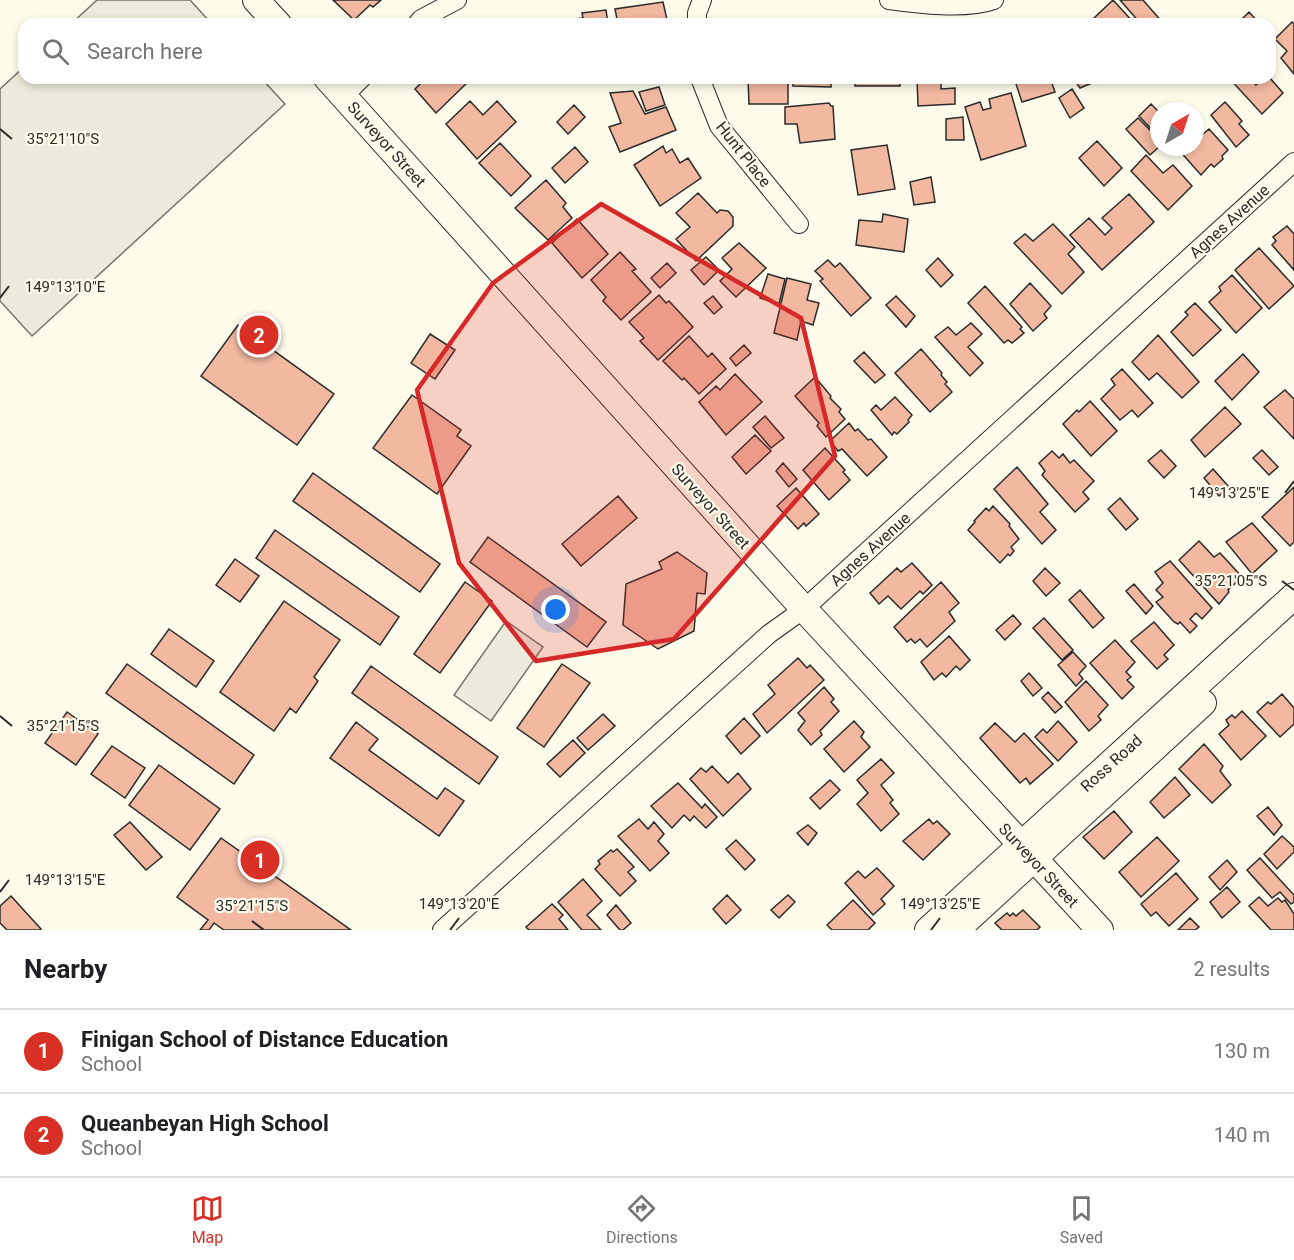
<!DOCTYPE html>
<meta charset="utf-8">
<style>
body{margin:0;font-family:Roboto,sans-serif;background:#f6f6f6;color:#202124}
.compass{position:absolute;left:1150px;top:102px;width:54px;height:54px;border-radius:50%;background:#fff;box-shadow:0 3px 9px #0003;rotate:39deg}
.you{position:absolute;left:556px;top:610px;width:21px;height:21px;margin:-15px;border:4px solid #fff;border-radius:50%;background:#1a73e8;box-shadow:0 0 0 9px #1a73e833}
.badge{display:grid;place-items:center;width:39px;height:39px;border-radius:50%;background:#d93025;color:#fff;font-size:20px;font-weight:700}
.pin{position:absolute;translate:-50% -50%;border:3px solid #fff;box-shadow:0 2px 6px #0006}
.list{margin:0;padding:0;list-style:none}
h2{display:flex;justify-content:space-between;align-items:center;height:78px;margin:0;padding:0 24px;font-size:26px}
h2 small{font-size:20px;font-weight:400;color:#757577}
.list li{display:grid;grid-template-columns:39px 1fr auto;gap:18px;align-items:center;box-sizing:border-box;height:84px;padding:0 24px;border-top:2px solid #e0e0e0}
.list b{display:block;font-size:22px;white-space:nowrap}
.list p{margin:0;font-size:20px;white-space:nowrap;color:#757577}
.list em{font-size:20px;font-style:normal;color:#757577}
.icon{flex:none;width:33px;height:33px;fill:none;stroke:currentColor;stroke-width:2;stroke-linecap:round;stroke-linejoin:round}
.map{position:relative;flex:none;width:1294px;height:930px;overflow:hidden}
.search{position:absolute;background:#fff;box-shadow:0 3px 9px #0003;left:18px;right:18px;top:18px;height:66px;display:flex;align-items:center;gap:15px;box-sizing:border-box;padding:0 21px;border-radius:18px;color:#757577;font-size:22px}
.sheet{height:246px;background:#fff}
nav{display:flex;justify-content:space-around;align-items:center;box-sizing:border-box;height:84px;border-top:2px solid #e0e0e0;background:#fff;font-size:16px;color:#757577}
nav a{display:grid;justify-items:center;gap:3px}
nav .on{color:#d93025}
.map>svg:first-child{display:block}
.green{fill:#ecebdb;stroke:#74746e;stroke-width:1.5}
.building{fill:#f2b8a0;stroke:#2b2b2b;stroke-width:1.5}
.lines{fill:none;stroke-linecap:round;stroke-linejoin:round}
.street-casing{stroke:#2b2b2b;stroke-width:20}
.secondary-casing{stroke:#2b2b2b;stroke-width:28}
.street{stroke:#fdfbea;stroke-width:18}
.secondary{stroke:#fdfbea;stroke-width:26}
.marked{fill:#d62828;fill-opacity:0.2;stroke:#d62828;stroke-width:4.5;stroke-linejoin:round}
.ticks{fill:none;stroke:#2b2b2b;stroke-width:2}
.labels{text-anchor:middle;stroke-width:4.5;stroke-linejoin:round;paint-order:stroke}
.street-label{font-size:16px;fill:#2b2b2b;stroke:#fdfbea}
.ticks-label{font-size:15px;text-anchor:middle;fill:#2b2b2b;stroke:#fdfbea;stroke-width:4.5;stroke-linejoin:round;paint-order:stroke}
</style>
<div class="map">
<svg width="1294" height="930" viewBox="0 0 1294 930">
<rect width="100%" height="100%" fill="#fdfbea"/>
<path class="green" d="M97,0H190L212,24H71Z
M24,67V78H261L285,104L32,336L0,301V89Z
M506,621L543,647L491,721L454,695Z"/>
<path class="building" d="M333,0H381L373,7L370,5L354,20Z
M1113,0L1135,24H1100L1094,18Z
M1120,0H1143L1164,24H1141Z
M663,2L668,24H618L615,9Z
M606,10L608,24H560L559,21L583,18L582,13Z
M1249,12L1260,24H1241L1239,22Z
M1292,22L1294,24V74L1281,58L1287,51L1275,39Z
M426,78H472L436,113L415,89Z
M748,78H788V104H749Z
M793,78H831V87L793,86Z
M855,78H900V86H855Z
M917,78H941V89L955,88V104L918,106Z
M1014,78H1050L1055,92L1022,102Z
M1073,78H1104L1080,88Z
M1229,78H1249L1256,85L1263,78H1270L1283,93L1262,114Z
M659,87L665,105L646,111L639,92Z
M1072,89L1084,108L1070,118L1059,98Z
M633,91L645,114L666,107L676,130L620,152L609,127L621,123L610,93Z
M1011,93L1026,146L981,160L965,107L980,102L983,110L991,108L989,99Z
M470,101L483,115L497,101L516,122L477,159L446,124Z
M1225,102L1242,121L1239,124L1249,135L1236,147L1211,115Z
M829,103L831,106H833L835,139L800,143L797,124H785V107Z
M1151,104L1159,112V137L1139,116Z
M574,105L585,117L568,134L557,122Z
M963,117L964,140H946V119Z
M1138,118L1159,139V147L1150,155L1126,129Z
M1209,129L1228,150L1222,156L1223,159L1214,167L1211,164L1201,175L1178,149L1195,147V141Z
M1097,141L1122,168L1104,186L1079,158Z
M500,143L531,176L511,196L479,163Z
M887,145L895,189L858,195L851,150Z
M663,146L666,153L672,149L680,163L688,158L701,178L660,206L634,165Z
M575,147L588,162L565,183L552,168Z
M1146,155L1163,173L1173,165L1192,186L1168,210L1131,171Z
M931,177L935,202L914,205L910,182Z
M546,180L566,203L563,207L572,218L548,240L515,208Z
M698,193L717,213L720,210L728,211L733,217V226L696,261L676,239L690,227L676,213Z
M1129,194L1154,222L1102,270L1070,235L1089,218L1105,235L1112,228L1102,218Z
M883,214L908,219L904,252L856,245L859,220L882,222Z
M577,219L608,254L582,278L552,243Z
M1053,224L1075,247L1068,254L1084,272L1062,294L1014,243L1025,234L1033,241Z
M1287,226L1294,234V270L1272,245L1276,241L1273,237Z
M739,243L766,268L736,297L720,281L732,269L722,258Z
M1259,248L1294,286L1269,309L1235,270Z
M620,252L636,269L632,271L651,292L621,320L603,301L606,297L591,280Z
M706,257L719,270L704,285L691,270Z
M938,258L953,275L941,287L926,270Z
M828,260L835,267L840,263L871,298L851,316L820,281L823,279L815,271Z
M667,263L676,273L660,288L651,278Z
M768,274L785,279L779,304L760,298Z
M1232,275L1262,308L1236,333L1209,302L1221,291L1219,287Z
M787,278L811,284L807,300L819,303L813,325L801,321L797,340L774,333Z
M1030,283L1051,306L1044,314L1047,318L1033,331L1010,304Z
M985,286L1022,327L1020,329L1024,333L1012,343L1008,340L1004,343L968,303Z
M659,295L666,303L669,301L693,327L658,360L640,341L644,338L629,322Z
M713,296L722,307L714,314L704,303Z
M896,296L915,316L906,327L886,305Z
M1195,303L1221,330L1193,356L1171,332L1188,315L1185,312Z
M971,323L982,334L968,347L983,363L970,376L935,337L948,327L956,335Z
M238,325L334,394L297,445L201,376Z
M430,334L455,350L435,379L411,363Z
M1158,335L1199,382L1182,398L1157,373L1149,380L1132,362Z
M689,336L708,357L712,353L726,369L699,394L684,378L682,380L663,361Z
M744,345L751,353L736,366L730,358Z
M921,349L942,373L941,375L947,382L945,384L952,392L930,412L895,373Z
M864,352L885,375L875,383L854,361Z
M1243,354L1259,372L1232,400L1215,381Z
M1122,369L1153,403L1138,417L1132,410L1120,420L1101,399L1115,385L1111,379Z
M735,374L762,402L726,435L699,402L716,386L720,390Z
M815,377L831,396L830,398L841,409L839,412L845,419L826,437L817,426L819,423L795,396Z
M1285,390L1294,399V439L1264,407Z
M412,395L461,430L457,436L471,446L437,494L373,448Z
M895,397L912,415L908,420L909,422L897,434L894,432L892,435L871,410L876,405L881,410Z
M1090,401L1117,431L1091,456L1063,424L1077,410L1079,412Z
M1225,407L1241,424L1205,457L1191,440Z
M765,416L784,438L771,448L753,427Z
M849,423L855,431L858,429L868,440L871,439L887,457L867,476L842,449L838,451L830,441Z
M755,435L771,451L746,474L732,457Z
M825,448L845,470L843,472L850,480L829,500L803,470Z
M1161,450L1176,466L1164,478L1148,461Z
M1262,450L1278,467L1269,475L1253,458Z
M1052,451L1059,458L1063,454L1070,463L1074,460L1094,481L1083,492L1089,499L1075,512L1042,475L1045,471L1039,463Z
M783,463L797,479L789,487L776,471Z
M1017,467L1048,504L1040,512L1056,530L1042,544L994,489Z
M1213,469L1229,487L1219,496L1204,478Z
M313,473L440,564L420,592L293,501Z
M1294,487V542L1290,546L1262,517Z
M796,488L819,514L806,526L804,523L798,529L777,506Z
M618,496L637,518L581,566L562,544Z
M1120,498L1138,519L1126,530L1108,509Z
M993,506L1010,524L1009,526L1019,539L1011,547L1014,551L1010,556L1008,554L1000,563L968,530L975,522L974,521L986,508L989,511Z
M1252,523L1277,551L1252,574L1226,542Z
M275,530L399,617L380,645L256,558Z
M488,537L606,622L587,647L470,562Z
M1199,541L1214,557L1220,553L1242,577L1228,590L1229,592L1219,604L1179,560Z
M677,552L707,573L705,594L697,593L694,631L658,649L623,625L626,584L662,569L659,562Z
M235,559L259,576L240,602L216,585Z
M1170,561L1212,608L1202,619L1196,613L1190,619L1197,626L1190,633L1180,622L1178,624L1174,622L1156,602L1163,597L1156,590L1163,583L1155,572Z
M912,563L932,585L923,594L920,591L901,609L888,596L879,604L870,593L897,568L901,572Z
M1045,568L1060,583L1046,596L1033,581Z
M465,582L492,601L440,673L414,654Z
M941,582L959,603L949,612L955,621L927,647L920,639L915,643L911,639L907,642L894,627Z
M1134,584L1153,606L1146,614L1126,591Z
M1080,590L1104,618L1093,628L1069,600Z
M284,601L340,640L314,677L318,681L296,713L290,708L274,731L220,692Z
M1013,615L1021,624L1005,640L996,630Z
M1044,618L1073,650L1062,660L1033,628Z
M1154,622L1174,645L1164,655L1168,659L1157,669L1131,641Z
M169,629L214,661L196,687L151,654Z
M949,636L970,660L960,670L956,666L946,677L942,673L934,680L921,662Z
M1115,640L1135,662L1126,672L1131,677L1127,680L1134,687L1122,699L1090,663Z
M1073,652L1086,666L1079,674L1083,679L1076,686L1058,665Z
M798,658L807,668L810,665L824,680L767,733L753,714L775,694L768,685Z
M127,664L254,755L234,784L106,693Z
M562,664L590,683L544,747L517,728Z
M371,666L498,757L479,784L352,693Z
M1029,673L1042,688L1033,696L1021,681Z
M1086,681L1108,705L1098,716L1101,720L1089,731L1065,702Z
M824,687L834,699L831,702L839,711L820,731L822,735L811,745L798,730L805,721L798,713Z
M1048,692L1062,707L1055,713L1042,698Z
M1282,694L1294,708V724L1280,737L1257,712L1268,702L1271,704Z
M1242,711L1266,736L1241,760L1219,734L1229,725L1226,720L1232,715L1235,718Z
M67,712L98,734L76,765L45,743Z
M603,714L615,726L588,750L577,738Z
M744,718L760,736L741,754L726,736Z
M854,721L864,732L861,737L870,747L844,772L824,749Z
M1058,721L1077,742L1058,761L1035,737L1043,729L1047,733Z
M356,722L378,739L369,750L437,799L445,788L464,801L439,836L330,758Z
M995,723L1015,742L1024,733L1053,764L1030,784L1026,778L1020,783L980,738Z
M573,740L585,753L560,777L547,764Z
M1204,744L1223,766L1220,771L1231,785L1212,803L1179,769Z
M112,746L145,768L125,798L91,774Z
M881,759L894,773L881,785L893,800L890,803L899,814L881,831L857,804L868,793L857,780Z
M159,765L220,809L190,850L129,805Z
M712,766L728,783L738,773L751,789L723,816L690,779L701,768L706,772Z
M1175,777L1190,795L1164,818L1150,802Z
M830,780L840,790L820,809L810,798Z
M678,783L702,808L705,804L717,817L706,828L694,816L690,821L684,815L672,828L651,806Z
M1268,807L1282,825L1274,835L1257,816Z
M1114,811L1132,832L1104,859L1083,837Z
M639,819L648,829L654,822L664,834L658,841L669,853L650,871L618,836Z
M929,819L933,824L937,821L950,834L923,860L903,841Z
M130,822L162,857L146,870L114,835Z
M808,825L817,833L808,845L797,833Z
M1282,836L1294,847V852L1277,869L1264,854Z
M1157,837L1179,861L1141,897L1119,872Z
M221,838L351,930H224L214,923L209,930H200L208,920L177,897Z
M736,840L755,860L745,870L726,849Z
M617,849L634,867L628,872L636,881L620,896L595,869L600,864L598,861L611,850L613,852Z
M1260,858L1294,895V902L1291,904L1280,892L1272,898L1247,870Z
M1227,860L1237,872L1220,890L1209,877Z
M877,868L894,886L881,899L885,904L873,915L845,883L858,871L865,878Z
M1176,873L1198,899L1169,926L1156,912L1151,916L1141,904Z
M583,879L602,901L587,915L601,930H582L558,902Z
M1227,887L1240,902L1222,918L1210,902Z
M727,895L741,910L726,924L713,909Z
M788,895L795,902L779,918L771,910Z
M11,896L41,929L40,930H7L0,923V906Z
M1259,897L1268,906L1278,898L1282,902L1285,900L1294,914V930H1271L1249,906Z
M853,900L875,923L868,930H832L827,925Z
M552,904L563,915L559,919L568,930H529L526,927Z
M616,905L631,923L623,930H620L607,915Z
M1023,910L1040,927L1037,930H1002L995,923L1007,913L1010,916L1013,913L1016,916Z
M1190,918L1199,927L1195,930H1178Z"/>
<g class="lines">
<defs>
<path id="street" d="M889,0C918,4 966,10 994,0
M417,24L421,19L457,0
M697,24V13L702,0
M700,78L719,126L799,224
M344,96L362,78
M442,930L769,634L804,609L1294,162"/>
<path id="secondary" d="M256,0L278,24
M327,78L804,609L1100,930
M928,930L1294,596
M956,930L1203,703"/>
</defs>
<use href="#street" class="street-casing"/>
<use href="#secondary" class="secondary-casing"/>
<use href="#street" class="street"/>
<use href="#secondary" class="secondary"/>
</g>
<path class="marked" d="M601,204L801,318L835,456L674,639L536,661L459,563L417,390L493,283Z"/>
<path class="ticks" d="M0,129L12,139M0,298L9,286M1285,493L1294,481M1282,581L1294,590M0,716L12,726M0,892L9,880M252,921L264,930M450,930L459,918M931,930L940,918"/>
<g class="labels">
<g class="street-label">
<text transform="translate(387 144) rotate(48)" y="6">Surveyor Street</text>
<text transform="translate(744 154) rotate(52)" y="6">Hunt Place</text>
<text transform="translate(1229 221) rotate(-42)" y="6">Agnes Avenue</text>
<text transform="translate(711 506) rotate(48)" y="6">Surveyor Street</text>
<text transform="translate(870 549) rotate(-42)" y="6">Agnes Avenue</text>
<text transform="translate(1111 763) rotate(-42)" y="6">Ross Road</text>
<text transform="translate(1039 865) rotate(47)" y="6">Surveyor Street</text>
</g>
</g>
<g class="ticks-label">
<text x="63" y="144">35°21'10"S</text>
<text x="65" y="292">149°13'10"E</text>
<text x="1229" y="498">149°13'25"E</text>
<text x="1231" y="586">35°21'05"S</text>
<text x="63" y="731">35°21'15"S</text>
<text x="65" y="885">149°13'15"E</text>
<text x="459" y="909">149°13'20"E</text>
<text x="940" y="909">149°13'25"E</text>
<text x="252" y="911">35°21'15"S</text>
</g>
</svg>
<svg class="compass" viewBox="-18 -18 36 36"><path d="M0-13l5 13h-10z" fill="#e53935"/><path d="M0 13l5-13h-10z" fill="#757577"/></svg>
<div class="you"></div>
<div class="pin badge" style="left:260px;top:860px">1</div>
<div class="pin badge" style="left:259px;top:335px">2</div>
<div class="search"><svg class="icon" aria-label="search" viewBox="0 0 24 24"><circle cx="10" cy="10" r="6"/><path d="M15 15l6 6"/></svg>Search here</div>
</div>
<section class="sheet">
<h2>Nearby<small>2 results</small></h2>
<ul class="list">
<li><span class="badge">1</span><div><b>Finigan School of Distance Education</b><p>School</p></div><em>130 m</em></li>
<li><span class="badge">2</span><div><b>Queanbeyan High School</b><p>School</p></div><em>140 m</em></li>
</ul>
</section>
<nav>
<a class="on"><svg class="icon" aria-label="map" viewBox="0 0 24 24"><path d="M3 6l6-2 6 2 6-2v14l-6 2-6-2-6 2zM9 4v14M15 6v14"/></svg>Map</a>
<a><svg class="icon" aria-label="directions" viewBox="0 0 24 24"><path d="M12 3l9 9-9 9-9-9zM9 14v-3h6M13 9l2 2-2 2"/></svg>Directions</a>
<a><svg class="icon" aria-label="saved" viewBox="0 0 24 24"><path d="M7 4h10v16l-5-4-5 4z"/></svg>Saved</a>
</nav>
